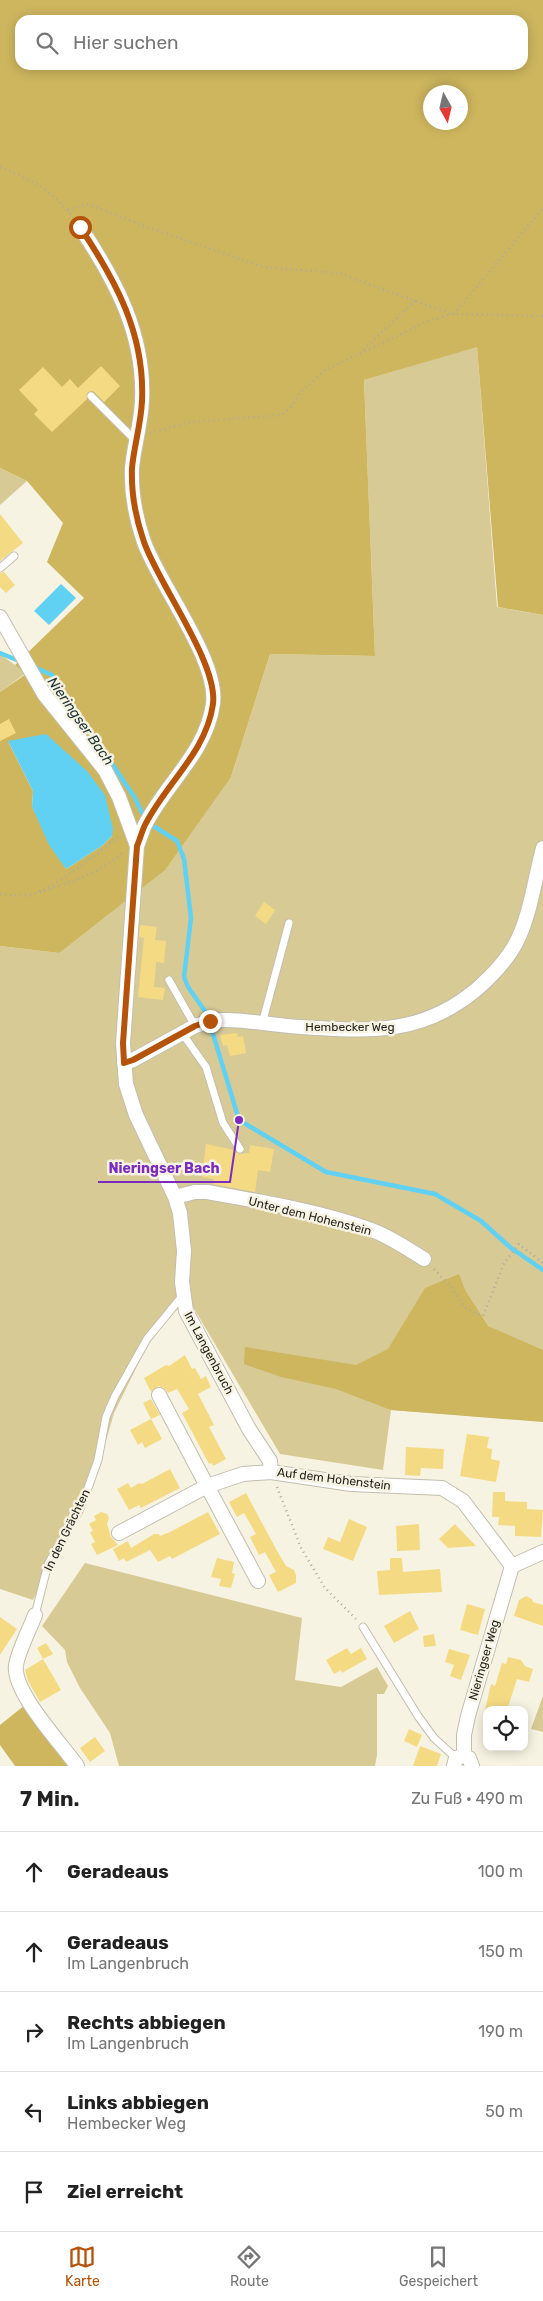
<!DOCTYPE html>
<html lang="de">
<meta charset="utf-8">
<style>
body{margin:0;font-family:Rubik,sans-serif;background:#f2f2f2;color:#222}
.controls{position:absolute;right:15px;bottom:15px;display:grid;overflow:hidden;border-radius:10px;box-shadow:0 2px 12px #0003}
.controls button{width:45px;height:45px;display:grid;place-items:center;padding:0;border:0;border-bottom:1px solid #e0e0e0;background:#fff;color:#222;font:25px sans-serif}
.compass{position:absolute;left:423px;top:85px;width:45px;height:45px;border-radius:50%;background:#fff;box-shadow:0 2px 12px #0003;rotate:172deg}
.stop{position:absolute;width:15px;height:15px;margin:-11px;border:4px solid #b45309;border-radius:50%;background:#fff}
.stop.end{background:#b45309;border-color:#fff;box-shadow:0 1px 5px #0008}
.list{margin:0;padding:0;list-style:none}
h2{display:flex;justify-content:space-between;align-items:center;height:65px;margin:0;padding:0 20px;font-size:21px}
h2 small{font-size:16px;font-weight:400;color:#767676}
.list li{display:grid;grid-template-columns:32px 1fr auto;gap:15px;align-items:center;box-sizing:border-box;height:80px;padding:0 20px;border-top:1px solid #e0e0e0}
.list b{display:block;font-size:19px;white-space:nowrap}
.list p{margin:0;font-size:16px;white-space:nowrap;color:#767676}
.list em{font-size:16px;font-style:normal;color:#767676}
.icon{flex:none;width:28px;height:28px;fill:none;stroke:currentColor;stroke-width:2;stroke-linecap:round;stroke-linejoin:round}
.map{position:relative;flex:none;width:543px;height:1766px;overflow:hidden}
.search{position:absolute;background:#fff;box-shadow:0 2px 12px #0003;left:15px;right:15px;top:15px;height:55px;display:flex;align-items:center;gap:12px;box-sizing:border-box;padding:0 18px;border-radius:15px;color:#767676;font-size:19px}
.sheet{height:465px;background:#fff}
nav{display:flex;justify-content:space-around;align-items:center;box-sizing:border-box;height:70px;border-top:1px solid #e0e0e0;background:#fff;font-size:14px;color:#767676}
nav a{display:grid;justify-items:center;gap:2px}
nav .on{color:#b45309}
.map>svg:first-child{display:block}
.green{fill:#d8ca95}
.forest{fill:#ceb65e;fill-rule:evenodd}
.water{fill:#60d1f2}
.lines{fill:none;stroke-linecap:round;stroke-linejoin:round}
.stream{stroke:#60d1f2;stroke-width:4.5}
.building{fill:#f4db83}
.lane-casing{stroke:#c2beae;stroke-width:9}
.street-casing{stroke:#c2beae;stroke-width:16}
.path{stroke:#aeab9e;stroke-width:2.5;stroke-dasharray:1 4;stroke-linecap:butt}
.lane{stroke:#fff;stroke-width:7}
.street{stroke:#fff;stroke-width:14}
.route{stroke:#b45309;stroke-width:6}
.labels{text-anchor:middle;stroke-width:5;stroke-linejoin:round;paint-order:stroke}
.street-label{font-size:12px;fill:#201e18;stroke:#f7f3e2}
.water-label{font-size:14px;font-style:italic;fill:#1d3137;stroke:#f7f3e2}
.leader{fill:none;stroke:#7b2cbf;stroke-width:2}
.callout-dot{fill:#7b2cbf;stroke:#f7f3e2;stroke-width:2}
.callout-label{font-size:14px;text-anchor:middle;font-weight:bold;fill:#7b2cbf;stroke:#f7f3e2;stroke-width:5;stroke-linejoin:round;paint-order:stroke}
</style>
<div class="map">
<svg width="543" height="1766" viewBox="0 0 543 1766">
<rect width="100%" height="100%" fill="#f7f3e2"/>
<path class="green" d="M477,346L497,607L543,615V1409L537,1421L391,1410L383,1470L280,1454L189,1300L172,1314L147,1346L114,1413L100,1462L79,1519L60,1545L33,1600L0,1589V946L59,953L231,777L270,654L375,656L364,380Z
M0,468L27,481L0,505Z
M0,654L26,673L0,692Z
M85,1563L302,1618L295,1680L341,1687L377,1667L388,1686L384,1694H377V1755L375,1766H119L110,1733L80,1688L67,1662L65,1650L42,1626Z
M543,1696V1732L531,1729Z"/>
<path class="forest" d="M0,0H543V615L498,607L477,347L364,380L375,656L270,654L231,777L165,870L59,953L0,946V692L26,674L15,665L84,598L47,562L63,523L27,481L0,468ZM20,20H523V65H20ZM430,92H460V122H430ZM8,741L112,836L103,845L66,869L32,807L33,791Z
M459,1274L465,1290L488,1326L543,1350V1422L391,1410L336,1389L281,1377L244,1364L245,1347L356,1365L388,1349L425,1288Z
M25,1705L72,1766H15L0,1745V1725Z"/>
<path class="water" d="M61,584L76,598L49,625L34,611Z
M46,734L87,771L105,795L113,829L112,836L103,845L66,869L49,845L32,807L33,791L8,741Z"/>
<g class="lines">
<path class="stream" d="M0,653L22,662
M34,667L52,675L135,798L142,813
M155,827L177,841L184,859L191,918L184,977L188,987L207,1014L239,1120L326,1172L435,1194L481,1221L511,1248L543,1270"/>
</g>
<path class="building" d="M101,366L120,386L104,402L93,391L88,392L87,399L52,432L34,414L38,410L19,390L43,367L62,387L70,379L78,388Z
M0,514L23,543L0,561Z
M4,572L15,585L6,593L0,587V573Z
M9,719L16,733L0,741V724Z
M264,902L275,910L266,924L255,916Z
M140,925L157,927L155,940L166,941L164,963L156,962L154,987L165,988L163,1000L138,997L144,938L139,937Z
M237,1033L238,1037L243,1036L246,1053L230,1056L227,1045L223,1046L220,1035Z
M206,1144L234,1150L240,1154L249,1153L250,1145L274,1149L270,1172L258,1170L255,1192L213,1184L214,1179L202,1177Z
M185,1355L192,1369L195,1368L201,1379L206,1376L211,1387L198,1394L214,1425L209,1427L226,1459L213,1466L212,1463L209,1464L182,1413L189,1409L177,1389L168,1393L164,1388L159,1386L151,1392L144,1378L166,1365L169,1366Z
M151,1399L160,1415L151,1419L143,1403Z
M151,1419L162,1439L145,1448L142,1442L138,1445L130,1430Z
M467,1434L489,1437L487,1448L492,1449L491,1459L500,1461L496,1482L460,1476Z
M406,1447L444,1449L443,1469L421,1468L420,1476L405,1475Z
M170,1469L180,1488L141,1508L139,1505L129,1510L117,1489L128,1483L131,1488L139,1483L142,1484Z
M493,1492H505V1501L527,1502V1509L543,1510L541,1537L515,1536V1526L498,1525L499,1517H492Z
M246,1493L276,1549L286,1566L294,1570L296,1575V1583L278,1592L269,1575L276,1572L265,1552L259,1555L250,1537L256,1534L244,1513L237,1517L229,1502Z
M101,1512L107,1514L109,1518L107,1524L111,1537L118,1545L97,1555L91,1544L95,1542L90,1532L93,1531L89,1524L96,1520L94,1516Z
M208,1512L220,1534L172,1559L170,1556L158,1562L150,1550L126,1562L124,1558L119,1561L113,1549L128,1541L131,1548L154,1534H159L160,1536L170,1532Z
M349,1519L367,1527L353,1561L323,1549L328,1537L340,1542Z
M419,1524L420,1550L397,1551L396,1526Z
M455,1524L476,1546L448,1548L439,1539Z
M217,1558L234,1562L232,1573L235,1574L231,1588L219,1586L221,1579L211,1577Z
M390,1558H402L403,1572L440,1569L442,1592L379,1595L377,1571L390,1570Z
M526,1596L532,1599L533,1602L543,1605V1626L514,1616L519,1600Z
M467,1604L485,1609L478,1635L460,1630Z
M410,1611L419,1629L394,1643L384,1626Z
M0,1617L17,1629L0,1655Z
M434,1634L436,1646L424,1647L423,1636Z
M46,1643L53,1654L43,1659L37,1648Z
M347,1648L351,1654L361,1648L367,1659L342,1673L341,1670L334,1674L326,1660Z
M449,1649L470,1655L461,1680L450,1676L454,1665L445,1662Z
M508,1657L521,1660L525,1666L533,1669L529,1682L517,1679L507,1710H485L491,1684L495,1686L502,1663L506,1664Z
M43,1659L61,1690L40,1702L28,1681L25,1670Z
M409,1729L422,1735L417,1747L404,1741Z
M95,1737L105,1751L90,1762L80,1748Z
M420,1746L441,1754L437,1766H413Z"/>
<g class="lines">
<defs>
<path id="lane" d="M91,396L137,442
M0,568L14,556
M169,980L195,1026
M262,1024L289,923
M182,1033L206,1067L223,1123L240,1149
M35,1615L48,1564L79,1511L88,1488L98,1460L106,1417L115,1396L147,1339L183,1295
M363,1627L418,1716L434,1738L456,1758"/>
<path id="street" d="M80,227C116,281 145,335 142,401C141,424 134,446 132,468C131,493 136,519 144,542C160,586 219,661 213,704C206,753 166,783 145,825C142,831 140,839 137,846L123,1043L126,1084L136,1115L175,1197L180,1213L184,1251L182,1282L186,1311L249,1429L270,1461L271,1472
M0,617L44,694L105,770L119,797L137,846
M124,1063L133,1060L195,1026L210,1021C238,1017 273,1026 301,1027C369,1031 421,1036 477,989C493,975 509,958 518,939C531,911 535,878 543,848
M175,1197L195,1192H207C258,1201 325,1212 374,1231C392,1238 408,1249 424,1259
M159,1395L207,1486L243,1474L271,1472L351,1484L442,1488L463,1501L512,1566L543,1552
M119,1533L207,1486L258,1581
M35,1615C29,1631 19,1649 16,1665C12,1692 62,1744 77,1766
M464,1756V1735L468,1716L512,1566
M454,1766L456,1758L464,1756L469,1758L472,1766"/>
</defs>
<use href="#lane" class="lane-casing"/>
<use href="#street" class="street-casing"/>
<path class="path" d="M0,167C30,178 54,192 73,218
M68,210L88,204L139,224L263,267L338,273L452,314
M454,314L543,208
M360,353L416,300
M150,433L191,422L281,415L292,406L299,394L324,371L430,320L454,314L543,316
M40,892C68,883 100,873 122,853
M0,894C11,895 21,897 31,895C51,890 104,850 119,835
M434,1269L451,1287L465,1308L483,1316L504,1263L519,1244L543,1263
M277,1487L301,1548L325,1588L357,1620"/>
<use href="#lane" class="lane"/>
<use href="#street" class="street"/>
</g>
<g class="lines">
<path class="route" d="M80,227C116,281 145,334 142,401C141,424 134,446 132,468C131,493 136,519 144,542C159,585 218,663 213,704C206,753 166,783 145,825C142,831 140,839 137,846L123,1043L124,1063L133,1060L195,1026L210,1021"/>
</g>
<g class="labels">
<g class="street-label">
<text x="350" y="1031">Hembecker Weg</text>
<text transform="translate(310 1216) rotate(14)" y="4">Unter dem Hohenstein</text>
<text transform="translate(209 1353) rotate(62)" y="4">Im Langenbruch</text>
<text transform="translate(334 1479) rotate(7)" y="4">Auf dem Hohenstein</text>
<text transform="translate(67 1530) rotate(-64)" y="4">In den Grächten</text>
<text transform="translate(484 1660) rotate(-74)" y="4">Nieringser Weg</text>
</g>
<g class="water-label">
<text transform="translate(81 721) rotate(55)" y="5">Nieringser Bach</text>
</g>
</g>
<path class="leader" d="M239 1120L230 1182H98"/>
<circle class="callout-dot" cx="239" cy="1120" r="5"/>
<g class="callout-label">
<text x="164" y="1173">Nieringser Bach</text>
</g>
</svg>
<div class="controls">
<button><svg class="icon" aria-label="locate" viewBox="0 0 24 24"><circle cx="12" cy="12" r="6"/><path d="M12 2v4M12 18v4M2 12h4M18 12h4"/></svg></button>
</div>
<svg class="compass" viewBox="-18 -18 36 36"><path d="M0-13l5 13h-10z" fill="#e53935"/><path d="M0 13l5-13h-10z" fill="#767676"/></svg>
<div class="stop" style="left:80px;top:227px"></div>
<div class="stop end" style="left:210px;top:1021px"></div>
<div class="search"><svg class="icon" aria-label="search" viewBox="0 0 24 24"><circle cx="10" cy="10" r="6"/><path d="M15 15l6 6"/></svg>Hier suchen</div>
</div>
<section class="sheet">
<h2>7 Min.<small>Zu Fuß · 490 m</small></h2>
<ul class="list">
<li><svg class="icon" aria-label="ahead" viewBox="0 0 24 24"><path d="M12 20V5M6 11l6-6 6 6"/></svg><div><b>Geradeaus</b></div><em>100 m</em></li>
<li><svg class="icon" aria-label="ahead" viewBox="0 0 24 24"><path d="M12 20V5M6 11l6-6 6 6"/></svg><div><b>Geradeaus</b><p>Im Langenbruch</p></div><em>150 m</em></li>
<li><svg class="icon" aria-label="right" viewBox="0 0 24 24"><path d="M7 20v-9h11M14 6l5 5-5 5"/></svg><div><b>Rechts abbiegen</b><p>Im Langenbruch</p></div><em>190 m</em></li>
<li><svg class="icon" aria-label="left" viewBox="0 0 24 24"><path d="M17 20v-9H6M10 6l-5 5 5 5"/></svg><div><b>Links abbiegen</b><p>Hembecker Weg</p></div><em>50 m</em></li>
<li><svg class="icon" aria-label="arrive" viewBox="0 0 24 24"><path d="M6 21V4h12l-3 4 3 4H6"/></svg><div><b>Ziel erreicht</b></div></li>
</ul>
</section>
<nav>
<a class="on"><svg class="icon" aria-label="map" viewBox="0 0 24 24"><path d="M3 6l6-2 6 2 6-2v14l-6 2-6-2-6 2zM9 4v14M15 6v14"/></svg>Karte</a>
<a><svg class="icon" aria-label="directions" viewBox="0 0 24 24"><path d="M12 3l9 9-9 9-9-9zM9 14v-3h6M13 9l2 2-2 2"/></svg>Route</a>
<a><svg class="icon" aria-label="saved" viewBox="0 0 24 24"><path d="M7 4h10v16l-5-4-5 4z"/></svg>Gespeichert</a>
</nav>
